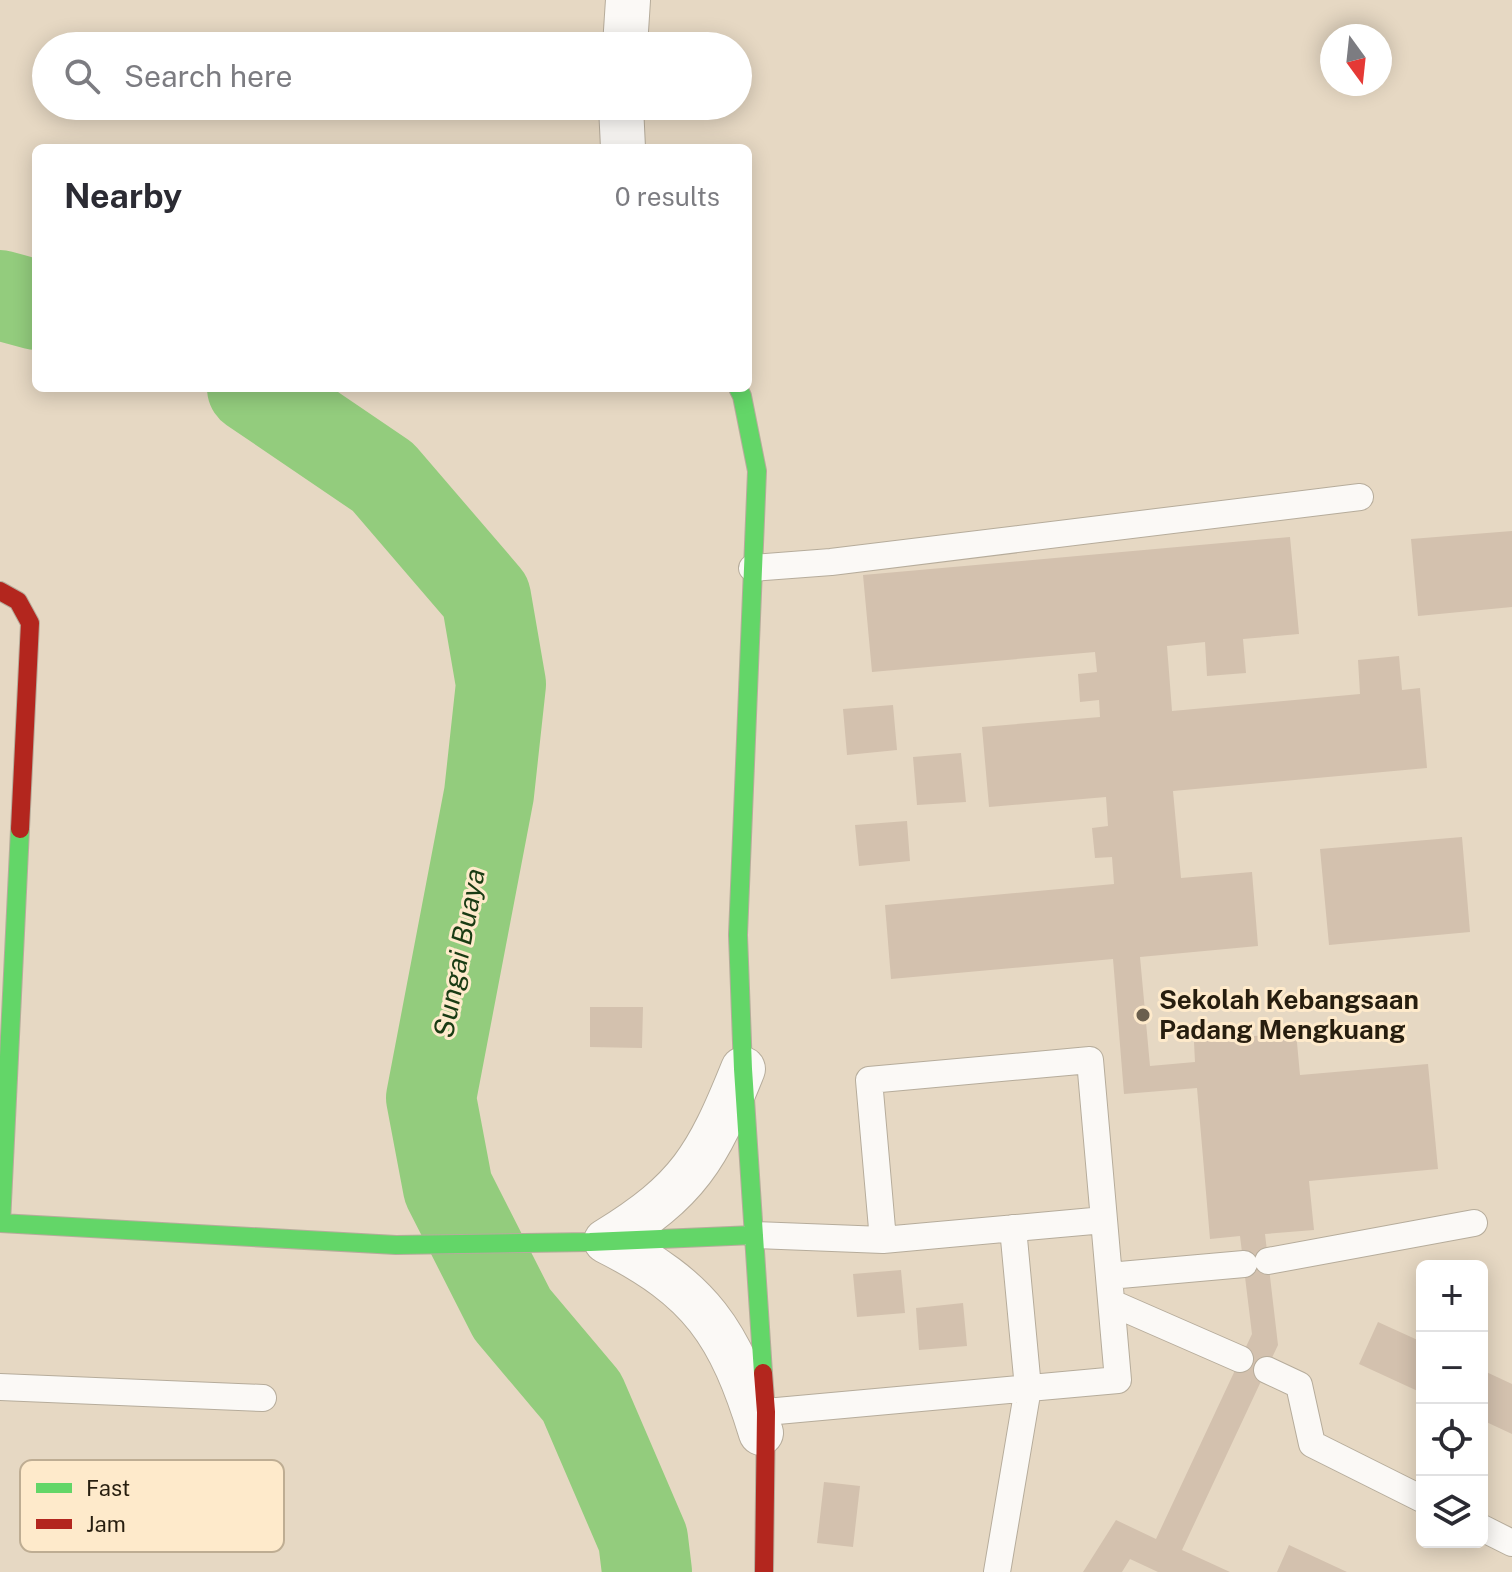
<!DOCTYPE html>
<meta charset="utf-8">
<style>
body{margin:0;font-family:"Public Sans",sans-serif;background:#f7f7f7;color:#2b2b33}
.controls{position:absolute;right:24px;bottom:24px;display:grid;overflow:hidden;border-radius:12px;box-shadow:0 4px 20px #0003}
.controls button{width:72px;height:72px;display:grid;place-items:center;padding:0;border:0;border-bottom:2px solid #e1e1e2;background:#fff;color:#2b2b33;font:40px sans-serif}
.compass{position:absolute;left:1320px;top:24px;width:72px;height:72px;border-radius:50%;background:#fff;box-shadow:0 4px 20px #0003;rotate:165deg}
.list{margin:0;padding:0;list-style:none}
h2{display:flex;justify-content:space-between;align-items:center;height:104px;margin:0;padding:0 32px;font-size:34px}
h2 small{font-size:26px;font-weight:400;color:#7c7c81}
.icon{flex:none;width:44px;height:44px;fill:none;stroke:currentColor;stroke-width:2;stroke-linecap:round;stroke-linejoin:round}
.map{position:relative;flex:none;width:1512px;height:1572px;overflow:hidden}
.search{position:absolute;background:#fff;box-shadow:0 4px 20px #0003;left:32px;top:32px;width:720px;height:88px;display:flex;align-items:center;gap:20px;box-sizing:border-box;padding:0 28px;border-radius:44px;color:#7c7c81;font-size:30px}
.panel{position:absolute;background:#fff;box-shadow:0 4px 20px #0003;left:32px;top:144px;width:720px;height:248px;border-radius:12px}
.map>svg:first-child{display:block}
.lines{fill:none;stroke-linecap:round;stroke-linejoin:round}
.river{stroke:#93cc7d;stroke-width:90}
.building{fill:#d3c1ae}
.lane-casing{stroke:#b6ac9b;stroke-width:28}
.street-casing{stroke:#b6ac9b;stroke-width:46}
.fast-casing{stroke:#b6ac9b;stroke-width:20}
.jam-casing{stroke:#b6ac9b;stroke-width:20}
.lane{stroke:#fbf9f6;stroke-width:26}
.street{stroke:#fbf9f6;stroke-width:44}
.fast{stroke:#63d668;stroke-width:18}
.jam{stroke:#b3261e;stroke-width:18}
.poi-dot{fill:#6a5f4e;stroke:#feeacb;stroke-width:3}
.labels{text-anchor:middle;stroke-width:6;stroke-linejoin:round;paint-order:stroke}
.poi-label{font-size:26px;font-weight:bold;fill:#271e0f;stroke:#feeacb;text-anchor:start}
.water-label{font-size:28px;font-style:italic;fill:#193b13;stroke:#feeacb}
.key{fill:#feeacb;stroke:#bead93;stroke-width:2}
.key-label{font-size:22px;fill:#271e0f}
</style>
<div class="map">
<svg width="1512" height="1572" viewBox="0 0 1512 1572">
<rect width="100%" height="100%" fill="#e6d8c3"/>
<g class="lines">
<path class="river" d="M0,295L36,305
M252,388L383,477L486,597L501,684L489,794L431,1098L448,1188L512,1314L582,1397L643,1539L647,1572"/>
</g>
<path class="building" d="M1512,531V607L1418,616L1411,539Z
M1290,537L1299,634L1243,639L1246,673L1207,676L1205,642L1167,646L1172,711L1360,694L1358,660L1399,656L1402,690L1420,688L1427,768L1173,791L1181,878L1252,872L1258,946L1140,957L1150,1066L1195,1062L1194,1042L1296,1032L1300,1075L1428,1064L1438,1169L1309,1181L1314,1230L1265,1234L1278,1345L1182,1550L1230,1572H1158L1130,1559L1122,1572H1083L1116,1520L1156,1539L1252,1334L1240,1236L1210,1239L1197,1088L1124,1094L1113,959L891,979L885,905L1114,884L1112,857L1095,858L1092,828L1108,826L1106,797L989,807L982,727L1100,717L1099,700L1080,702L1078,674L1097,672L1095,652L872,672L863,575Z
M893,705L897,750L847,755L843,709Z
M961,753L966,802L917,805L913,757Z
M907,821L910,861L859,866L855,825Z
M1462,837L1470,932L1329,945L1320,849Z
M590,1007H643L642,1048L590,1047Z
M901,1270L905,1313L857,1317L853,1274Z
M963,1303L967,1346L919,1350L916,1308Z
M1378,1322L1422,1342V1393L1359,1364Z
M1482,1370L1512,1384V1434L1482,1420Z
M824,1482L860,1486L853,1547L817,1543Z
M1289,1545L1347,1572H1277Z"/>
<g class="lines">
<defs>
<path id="lane" d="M752,568L831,562L1360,497
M754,1235L883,1240L1104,1220L1090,1060L869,1080L883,1240
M1268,1261L1474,1223
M1109,1276L1244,1264
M1112,1303L1240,1359
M1267,1370L1299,1385L1312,1444L1422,1499
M0,1387L263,1398
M766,1412L1118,1380L1104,1220
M1482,1528L1512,1543
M997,1572L1028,1388L1013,1228"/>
<path id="street" d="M625,46L628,0
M621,106L623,148
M606,1241C701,1289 730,1332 761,1433
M606,1241C689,1190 707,1158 743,1069"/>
<path id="fast" d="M738,388L742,396L757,471L738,935L743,1069L763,1373
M0,1223L396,1245L590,1242L754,1235
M1,1223L20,829"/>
<path id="jam" d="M0,591L18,601L30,623L20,829
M763,1373L766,1412L764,1572"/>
</defs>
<use href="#lane" class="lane-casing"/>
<use href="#street" class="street-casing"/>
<use href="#fast" class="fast-casing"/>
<use href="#jam" class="jam-casing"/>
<use href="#lane" class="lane"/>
<use href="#street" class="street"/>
<use href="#fast" class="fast"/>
<use href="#jam" class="jam"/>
</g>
<circle class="poi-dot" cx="1143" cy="1015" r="8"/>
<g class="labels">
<g class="poi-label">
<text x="1159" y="1009">Sekolah Kebangsaan<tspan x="1159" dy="30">Padang Mengkuang</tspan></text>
</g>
<g class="water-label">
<text transform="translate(459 953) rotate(-79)" y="10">Sungai Buaya</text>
</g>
</g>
<rect x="20" y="1460" width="264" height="92" rx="12" class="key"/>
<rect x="36" y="1483" width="36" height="10" fill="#63d668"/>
<rect x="36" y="1519" width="36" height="10" fill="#b3261e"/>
<g class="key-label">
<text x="86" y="1496">Fast</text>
<text x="86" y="1532">Jam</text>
</g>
</svg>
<div class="controls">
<button>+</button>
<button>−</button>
<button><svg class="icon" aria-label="locate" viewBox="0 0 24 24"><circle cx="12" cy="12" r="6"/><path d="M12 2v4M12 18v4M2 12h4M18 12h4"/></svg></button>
<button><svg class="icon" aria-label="layers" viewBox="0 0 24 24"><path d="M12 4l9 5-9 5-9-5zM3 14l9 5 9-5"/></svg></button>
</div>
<svg class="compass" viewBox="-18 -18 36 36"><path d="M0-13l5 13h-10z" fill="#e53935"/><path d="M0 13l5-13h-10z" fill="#7c7c81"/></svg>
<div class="search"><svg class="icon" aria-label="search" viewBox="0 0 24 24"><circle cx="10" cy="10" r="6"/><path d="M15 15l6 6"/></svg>Search here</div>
<section class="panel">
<h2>Nearby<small>0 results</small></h2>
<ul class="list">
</ul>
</section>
</div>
